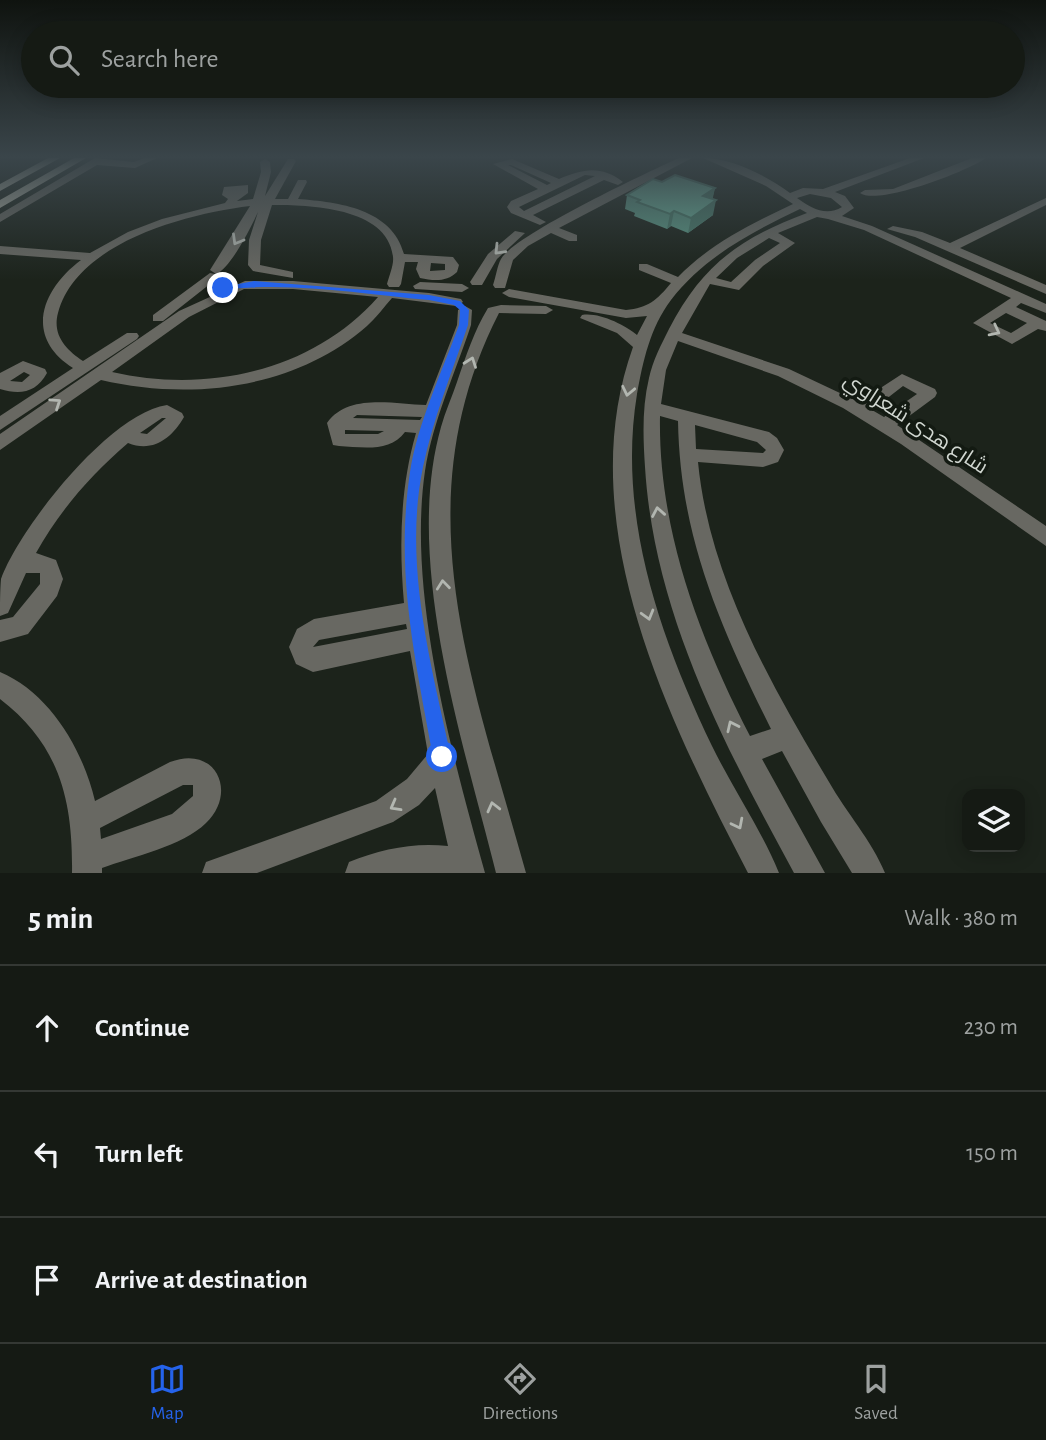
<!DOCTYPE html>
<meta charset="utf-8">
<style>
body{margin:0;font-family:"Alegreya Sans",Cairo,sans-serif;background:#1e231d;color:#f1f3f6}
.controls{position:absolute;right:21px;bottom:21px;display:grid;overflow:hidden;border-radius:14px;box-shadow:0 4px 18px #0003}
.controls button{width:63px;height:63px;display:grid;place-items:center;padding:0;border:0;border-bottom:2px solid #343834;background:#151a14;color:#f1f3f6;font:35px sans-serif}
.stop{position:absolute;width:21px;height:21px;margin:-16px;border:5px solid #2563eb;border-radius:50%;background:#fff}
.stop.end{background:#2563eb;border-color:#fff;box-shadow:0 2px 7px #0008}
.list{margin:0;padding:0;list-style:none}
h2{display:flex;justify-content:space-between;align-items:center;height:91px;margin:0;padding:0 28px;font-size:30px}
h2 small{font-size:23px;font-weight:400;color:#9da1a0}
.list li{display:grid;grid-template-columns:46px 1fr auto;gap:21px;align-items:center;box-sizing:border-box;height:126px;padding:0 28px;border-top:2px solid #343834}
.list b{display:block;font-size:26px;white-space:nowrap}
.list em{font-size:23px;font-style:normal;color:#9da1a0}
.icon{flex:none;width:38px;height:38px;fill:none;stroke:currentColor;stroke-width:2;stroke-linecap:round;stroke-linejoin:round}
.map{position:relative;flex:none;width:1046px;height:873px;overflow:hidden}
.search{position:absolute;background:#151a14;box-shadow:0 4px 18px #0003;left:21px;right:21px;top:21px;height:77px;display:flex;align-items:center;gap:18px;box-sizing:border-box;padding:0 24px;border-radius:38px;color:#9da1a0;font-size:26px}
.sheet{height:469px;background:#151a14}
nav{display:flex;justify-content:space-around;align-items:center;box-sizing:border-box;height:98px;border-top:2px solid #343834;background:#151a14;font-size:19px;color:#9da1a0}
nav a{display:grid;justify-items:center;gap:4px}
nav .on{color:#2563eb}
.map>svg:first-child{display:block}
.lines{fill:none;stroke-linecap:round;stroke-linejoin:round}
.minor{fill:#686862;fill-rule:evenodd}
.major{fill:#afb0a4;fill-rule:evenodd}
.wall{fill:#5c9986}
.shaded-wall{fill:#4b7d6d}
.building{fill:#6bb29c;stroke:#4b7d6d;stroke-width:2}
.oneway{stroke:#b2b6b0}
.route{fill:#2563eb}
.labels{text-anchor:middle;stroke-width:7;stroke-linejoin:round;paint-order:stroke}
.street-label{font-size:21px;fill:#d1d7d1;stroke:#131a12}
</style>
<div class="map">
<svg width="1046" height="873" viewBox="0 0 1046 873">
<rect width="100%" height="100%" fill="#1c231b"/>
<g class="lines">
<path class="minor" d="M95,158L134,162L144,158H157L135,168L97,165L0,222V214Z
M679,158H692L559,228L577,235V241H569L551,233L528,246L513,260L505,288H495L493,285C496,277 497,266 501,259C514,235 648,172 679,158Z
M703,158C732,158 767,176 790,193L803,188L823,189L910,158H924L835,192L845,196L854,208L842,216L872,226L1046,304V313L1021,303L1016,307L1046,321V331L1038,329L1012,344L973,323L1011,298L864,230L828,219L817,217L778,233L795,243L763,266L739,290L710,284L682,333L789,369L859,402L902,374L935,389L937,393L935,397L897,425L1046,526V546L901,444L843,408L778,376L678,341L666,370L661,404L769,432L777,438L784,450L778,462L763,467L698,462C709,577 771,685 829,782C846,812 872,841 885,873H852L821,822L782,751L762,759L825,873H794C725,746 654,614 645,467C643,437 642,407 649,378C653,360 661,345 669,329C702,265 740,238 807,213L800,209C752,232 704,257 671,300C650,328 643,361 637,394C617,516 660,637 712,746C733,789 761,829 779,873H748C668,719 570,522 633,347L617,333L580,318L582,315C599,312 625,325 637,335L647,316L626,318L509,297L502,293L509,289L626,310C648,308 657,300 671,283L639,270V264H647L678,277C710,244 751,224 793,204L766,186ZM810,194L831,198L842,207C826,217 811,208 797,198ZM769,238L780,243L755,260L731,282L716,278L737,258ZM1006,313L1027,323L1011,333L990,323ZM903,386L917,394L884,417L872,410ZM660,416L678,421C680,537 720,626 771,729L750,736C699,637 658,529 660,416ZM695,425L757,442L766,450L763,453L696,449Z
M972,158H986C968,171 878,206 860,193L865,190L893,189Z
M265,159L270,162L271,172L265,196L288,159H294L296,161L275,199H288L298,180H306L307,182L298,199C339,202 392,209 404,254L453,257L459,265L457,272C447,282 434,281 420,278L416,269L418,262H405L401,284L399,287H389L387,284C389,276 394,265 393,257C388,207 309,205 272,205L261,240L260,265L293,272V278L253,271L248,265L249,240L258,212C251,227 231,268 216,274L210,270L250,206C186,214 77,242 58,313C52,335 66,350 83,361L127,333H137L139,336L137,339L0,430V416L73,368C24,337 41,290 81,260L0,254V246L90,253L128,232L162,219L225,203L228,199L222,195L224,187L248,185V193L237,201L253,199L261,172L260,162ZM431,263L445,264V270L430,271Z
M512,159L559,179C583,169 601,165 623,182L618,185L604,180L533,215L546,222L540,225L511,213L507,207L511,201L538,189L493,164ZM508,165H511L551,183L547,185ZM585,175L595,176L524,211L519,207Z
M1046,198V205L960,248L1046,285V294L915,237L887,229L893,226L922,232L950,243Z
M515,231L525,233L497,259L482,285H472L470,282L488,254Z
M210,273L215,274V280L163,321H153V315Z
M245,281H293L429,293L461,299L463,302L456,306L392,298C384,307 376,318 367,326C295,389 191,401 101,380L0,450V434L179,311ZM244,289H293L378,297C313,371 207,394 112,372L189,317Z
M420,282L462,284L469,288L462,292L415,289L413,286Z
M501,305L546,306L553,310L546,314L499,313C401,505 473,681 526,873H496C463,741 403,561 441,427C445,412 452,397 457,382C466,356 474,331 488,308Z
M465,306L472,310L471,325C455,374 433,420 425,471C407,594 452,754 485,873H345L349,862C381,849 414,842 448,846L435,788L419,805L393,822L257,873H202L206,862L376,801L407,779L428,754L410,651L313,672L296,664L289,647L297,629L314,619L404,603C399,546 400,488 416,433L405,432C390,453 361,447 339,446L333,445L327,423C348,393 393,404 426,405L457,325L458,310ZM357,415L422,417L420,420L353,418ZM345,430L384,431L378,434H345ZM406,624L407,629L313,647L319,640Z
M23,361L45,369L47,373C36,393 20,395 0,389V373ZM24,372L30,375L22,382L10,381Z
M167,405L182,413L184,417C172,438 153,453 128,443C91,475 60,510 36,553L56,560L63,579L57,596L28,634L0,642V620L13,617L40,584V573H26L8,613L0,616C0,605 0,590 1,579C20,527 110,413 167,405ZM162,418H166L147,434L140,433Z
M0,672C50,693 83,750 95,801L170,762C216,744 238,793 206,823C183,846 132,857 102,868V873H72C73,801 60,745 0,699ZM183,785H193V796L172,814L101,839L100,828Z"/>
<path class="major" d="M48,158H60L0,191V184Z
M74,158H86L0,208V200Z"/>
</g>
<path class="wall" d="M662,182L715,188L712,199L713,215L688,233L671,226L667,229L634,216L635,213L625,209L627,195Z"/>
<path class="shaded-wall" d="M715,188L712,202L703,196Z
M716,200L713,215L688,233L691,218Z
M674,211L671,226L667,229L670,214Z"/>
<path class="building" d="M675,175L715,188L703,196L716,200L691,218L674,211L670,214L637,202L640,200L627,195L653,179L662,182Z"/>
<defs><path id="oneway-chevron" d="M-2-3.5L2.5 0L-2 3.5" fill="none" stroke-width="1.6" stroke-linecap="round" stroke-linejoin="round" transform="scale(1.75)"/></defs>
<g class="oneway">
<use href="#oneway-chevron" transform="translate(237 240) rotate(120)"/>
<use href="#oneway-chevron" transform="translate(499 250) rotate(134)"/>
<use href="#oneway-chevron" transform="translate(995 331) rotate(27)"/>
<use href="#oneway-chevron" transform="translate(471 362) rotate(-70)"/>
<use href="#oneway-chevron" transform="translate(628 391) rotate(102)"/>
<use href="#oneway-chevron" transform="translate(56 403) rotate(-34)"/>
<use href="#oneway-chevron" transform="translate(658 512) rotate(-100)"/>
<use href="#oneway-chevron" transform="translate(443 585) rotate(-96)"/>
<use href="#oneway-chevron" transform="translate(648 615) rotate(74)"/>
<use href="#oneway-chevron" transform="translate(732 726) rotate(-115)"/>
<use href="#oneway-chevron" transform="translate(395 806) rotate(151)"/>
<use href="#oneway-chevron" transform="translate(493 807) rotate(-104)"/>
<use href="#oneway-chevron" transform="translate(738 824) rotate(63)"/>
</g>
<linearGradient id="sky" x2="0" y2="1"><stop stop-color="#0f130f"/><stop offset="0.56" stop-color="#3a454a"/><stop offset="1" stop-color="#3a454a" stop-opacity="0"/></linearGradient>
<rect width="1046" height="280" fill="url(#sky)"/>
<path class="route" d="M254,281L429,295L460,301L469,310L468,325C452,372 433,419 423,467C403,564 431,663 451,757L448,763L442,766L436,763L433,757C415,658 395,573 410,472C418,422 442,372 459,325L460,310L454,305L429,300C361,294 291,281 223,290L218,288Z"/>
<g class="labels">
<g class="street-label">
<text transform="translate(916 423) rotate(33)" y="7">شارع هدى شعراوي</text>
</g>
</g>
</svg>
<div class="controls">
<button><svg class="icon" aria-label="layers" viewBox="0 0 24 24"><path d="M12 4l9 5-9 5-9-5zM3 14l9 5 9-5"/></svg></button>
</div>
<div class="stop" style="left:442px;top:757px"></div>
<div class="stop end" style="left:223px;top:288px"></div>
<div class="search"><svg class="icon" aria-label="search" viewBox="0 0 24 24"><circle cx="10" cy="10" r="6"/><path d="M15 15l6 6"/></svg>Search here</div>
</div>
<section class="sheet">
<h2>5 min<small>Walk · 380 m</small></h2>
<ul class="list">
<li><svg class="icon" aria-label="ahead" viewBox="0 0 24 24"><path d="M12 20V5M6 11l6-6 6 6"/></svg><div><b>Continue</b></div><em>230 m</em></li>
<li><svg class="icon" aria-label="left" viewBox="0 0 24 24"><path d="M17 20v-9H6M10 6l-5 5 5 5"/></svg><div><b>Turn left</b></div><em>150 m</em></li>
<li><svg class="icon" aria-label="arrive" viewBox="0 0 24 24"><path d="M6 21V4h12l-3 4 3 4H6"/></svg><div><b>Arrive at destination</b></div></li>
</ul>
</section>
<nav>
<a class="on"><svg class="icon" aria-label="map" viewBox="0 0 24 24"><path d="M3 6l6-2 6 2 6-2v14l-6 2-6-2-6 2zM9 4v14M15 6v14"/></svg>Map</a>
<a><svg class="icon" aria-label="directions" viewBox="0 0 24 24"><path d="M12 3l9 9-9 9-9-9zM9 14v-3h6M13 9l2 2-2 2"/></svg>Directions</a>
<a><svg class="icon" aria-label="saved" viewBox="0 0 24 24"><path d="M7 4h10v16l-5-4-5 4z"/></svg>Saved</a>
</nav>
